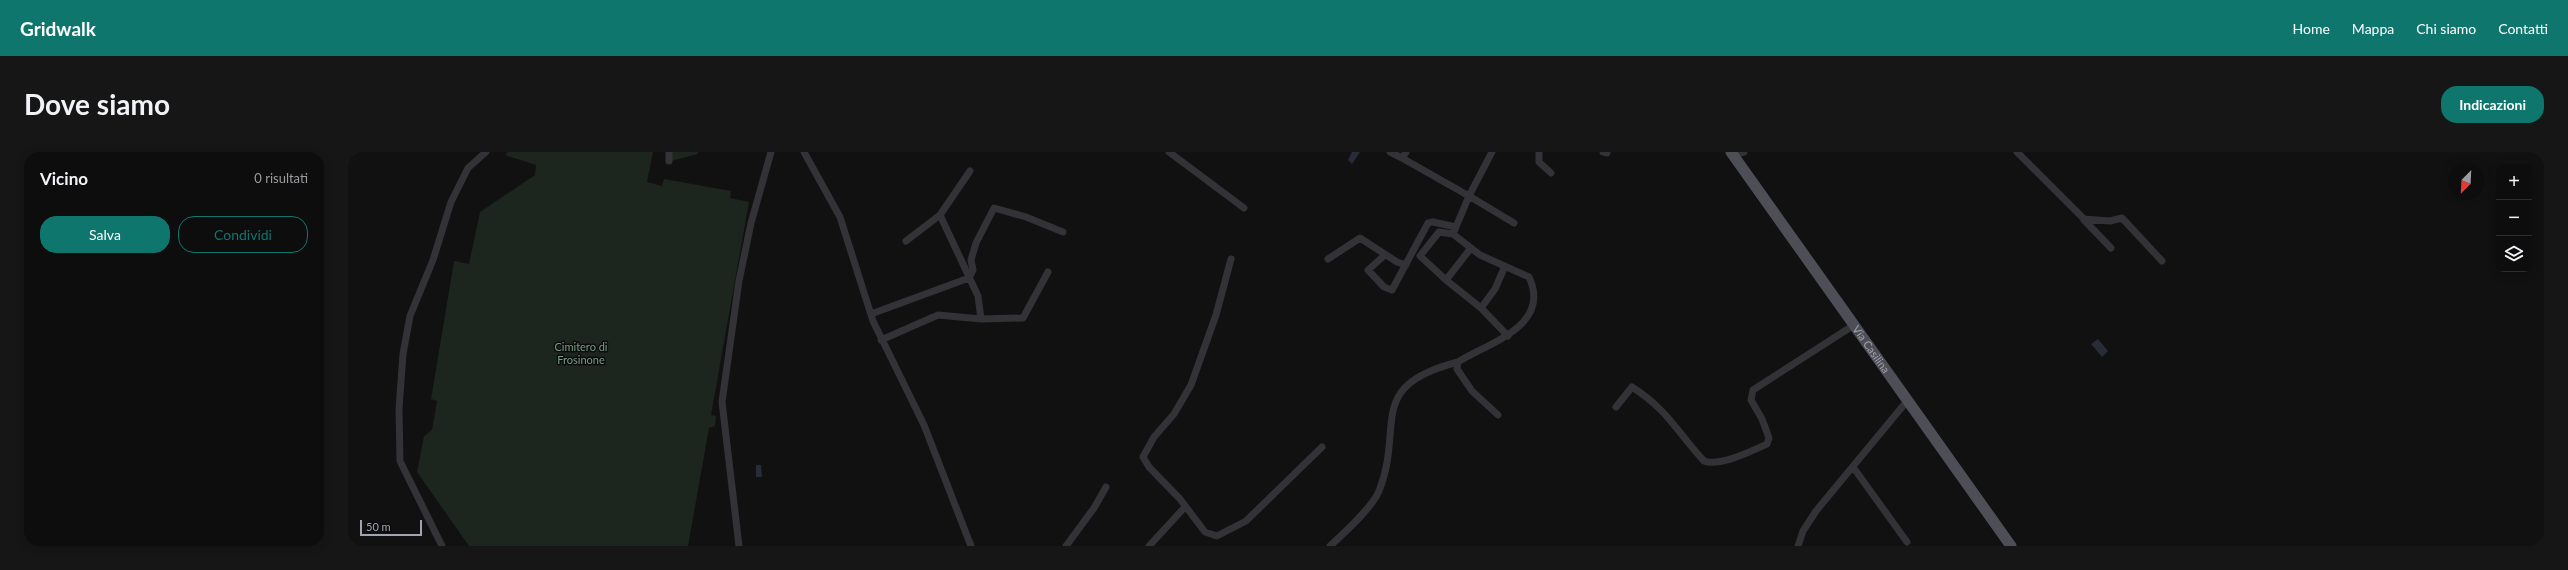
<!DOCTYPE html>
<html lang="it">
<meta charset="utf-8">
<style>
body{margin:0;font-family:Lato,sans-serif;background:#161617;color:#f1f3f6}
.controls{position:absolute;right:12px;top:12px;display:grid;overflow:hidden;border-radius:8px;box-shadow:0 2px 10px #0003}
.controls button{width:36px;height:36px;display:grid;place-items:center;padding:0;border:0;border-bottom:1px solid #2d2d2e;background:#0d0d0e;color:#f1f3f6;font:20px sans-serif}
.compass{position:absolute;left:2100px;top:12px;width:36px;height:36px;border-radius:50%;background:#0d0d0e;box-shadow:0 2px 10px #0003;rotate:204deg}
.scale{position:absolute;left:12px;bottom:10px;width:62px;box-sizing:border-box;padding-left:4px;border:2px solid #a2a4b3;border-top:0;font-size:11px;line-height:14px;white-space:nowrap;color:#a2a4b3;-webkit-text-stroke:3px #0c0c0d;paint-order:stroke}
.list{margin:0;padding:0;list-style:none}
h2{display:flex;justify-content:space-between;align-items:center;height:52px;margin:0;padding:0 16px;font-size:17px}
h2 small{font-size:13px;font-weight:400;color:#9a9c9e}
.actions{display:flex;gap:8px;padding:12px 16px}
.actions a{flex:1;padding:9px 0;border:1px solid #0f766e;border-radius:16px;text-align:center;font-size:14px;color:#0f766e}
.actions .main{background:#0f766e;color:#fff}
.icon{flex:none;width:22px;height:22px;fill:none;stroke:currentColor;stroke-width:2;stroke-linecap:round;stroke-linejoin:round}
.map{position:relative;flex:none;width:2196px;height:394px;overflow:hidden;border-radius:16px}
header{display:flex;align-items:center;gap:24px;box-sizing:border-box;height:56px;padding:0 20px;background:#0f766e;color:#fff}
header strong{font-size:19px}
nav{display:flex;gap:22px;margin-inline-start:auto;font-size:14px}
.intro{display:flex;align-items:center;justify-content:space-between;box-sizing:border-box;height:96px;padding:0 24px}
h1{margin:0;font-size:28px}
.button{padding:10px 18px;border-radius:16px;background:#0f766e;color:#fff;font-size:14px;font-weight:700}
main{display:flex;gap:24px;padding:0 24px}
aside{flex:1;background:#0d0d0e;border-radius:16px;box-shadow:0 2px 10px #0003}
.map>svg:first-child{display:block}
.green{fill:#1d251f}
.water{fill:#282c36}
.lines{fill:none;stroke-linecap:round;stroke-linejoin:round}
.minor{stroke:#323237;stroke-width:7}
.primary{stroke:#4e4e56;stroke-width:11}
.labels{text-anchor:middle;stroke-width:3;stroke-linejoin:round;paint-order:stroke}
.park-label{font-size:11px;fill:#799e84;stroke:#0c0c0d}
.street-label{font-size:11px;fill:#a2a4b3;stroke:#0c0c0d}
</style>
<header>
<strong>Gridwalk</strong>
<nav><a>Home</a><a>Mappa</a><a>Chi siamo</a><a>Contatti</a></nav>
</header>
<div class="intro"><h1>Dove siamo</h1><a class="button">Indicazioni</a></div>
<main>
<aside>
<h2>Vicino<small>0 risultati</small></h2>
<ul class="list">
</ul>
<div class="actions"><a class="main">Salva</a><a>Condividi</a></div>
</aside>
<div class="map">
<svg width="2196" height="394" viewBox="0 0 2196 394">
<rect width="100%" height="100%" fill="#111112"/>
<path class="green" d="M160,0H305L299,30L314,34L316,27L383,39L382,46L401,50L363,263L368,264L367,274L361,276L340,394H121L69,320L76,284L84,278L89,249L83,247L106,109L121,112L132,60L187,23L188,13L157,3Z
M323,0H350V2L323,9Z"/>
<path class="water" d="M1004,0H1012L1004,12L1000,8Z
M1750,187L1760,199L1754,205L1743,192Z
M408,313H413L414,325H408Z"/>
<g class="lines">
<path class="minor" d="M321,0V9
M456,0L492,65L525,169L576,273L623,394
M821,0L896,56
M1042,0L1054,6
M1058,0L1054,6L1121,44L1105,82L1132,103L1181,125C1204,174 1140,191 1110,210L1109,217L1124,239L1150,263
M1144,0L1121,44L1166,71
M1191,0V10L1203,21
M1255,0L1259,1
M1669,0L1736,67L1762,69L1774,66L1814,109
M1385,3L1396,0
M1736,68L1763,96
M558,89L592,63
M1123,96L1098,128L1133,156
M1037,103L1020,118L1036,135L1044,138L1080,71L1085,70L1108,75
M883,107L868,163L843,233L826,262L806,285L795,305L801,315L832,347L857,380L869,384L898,369L974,295
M980,107L1012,86L1049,110L1058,113
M1157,114L1147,137L1133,156L1160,184
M1098,128L1072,104L1091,80L1105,82
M523,162L621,126L625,118L623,108L628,91L646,56L678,65L715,80
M633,167L675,166L700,120
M533,188L590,163L633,167L630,144L592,63L622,19
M1268,255L1284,235C1320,258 1329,280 1356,309C1371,315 1404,299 1419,292L1421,286L1414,267L1403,248L1405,238L1506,173
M1505,315L1559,390
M94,394L52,309L51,257L55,202L62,164L85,108L103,50L120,16L138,0
M391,394L374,250L391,129L403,71L423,0
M718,394L746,356L758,335
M801,394L837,355
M982,394C996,381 1024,356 1031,339C1057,274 1016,234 1110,210
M1450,394L1455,379L1468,359L1559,249"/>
<path class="primary" id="s1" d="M1383,0L1663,394"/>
</g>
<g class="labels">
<g class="park-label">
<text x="233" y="199">Cimitero di<tspan x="233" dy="13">Frosinone</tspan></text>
</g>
<g class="street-label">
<text dy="4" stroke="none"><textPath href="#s1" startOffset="242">Via Casilina</textPath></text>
</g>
</g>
</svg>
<div class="controls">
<button>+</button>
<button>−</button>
<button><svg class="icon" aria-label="layers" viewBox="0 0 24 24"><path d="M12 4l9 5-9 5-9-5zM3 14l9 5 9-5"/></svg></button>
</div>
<svg class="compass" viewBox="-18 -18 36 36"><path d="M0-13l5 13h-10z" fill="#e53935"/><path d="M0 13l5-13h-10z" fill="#9a9c9e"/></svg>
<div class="scale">50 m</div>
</div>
</main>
